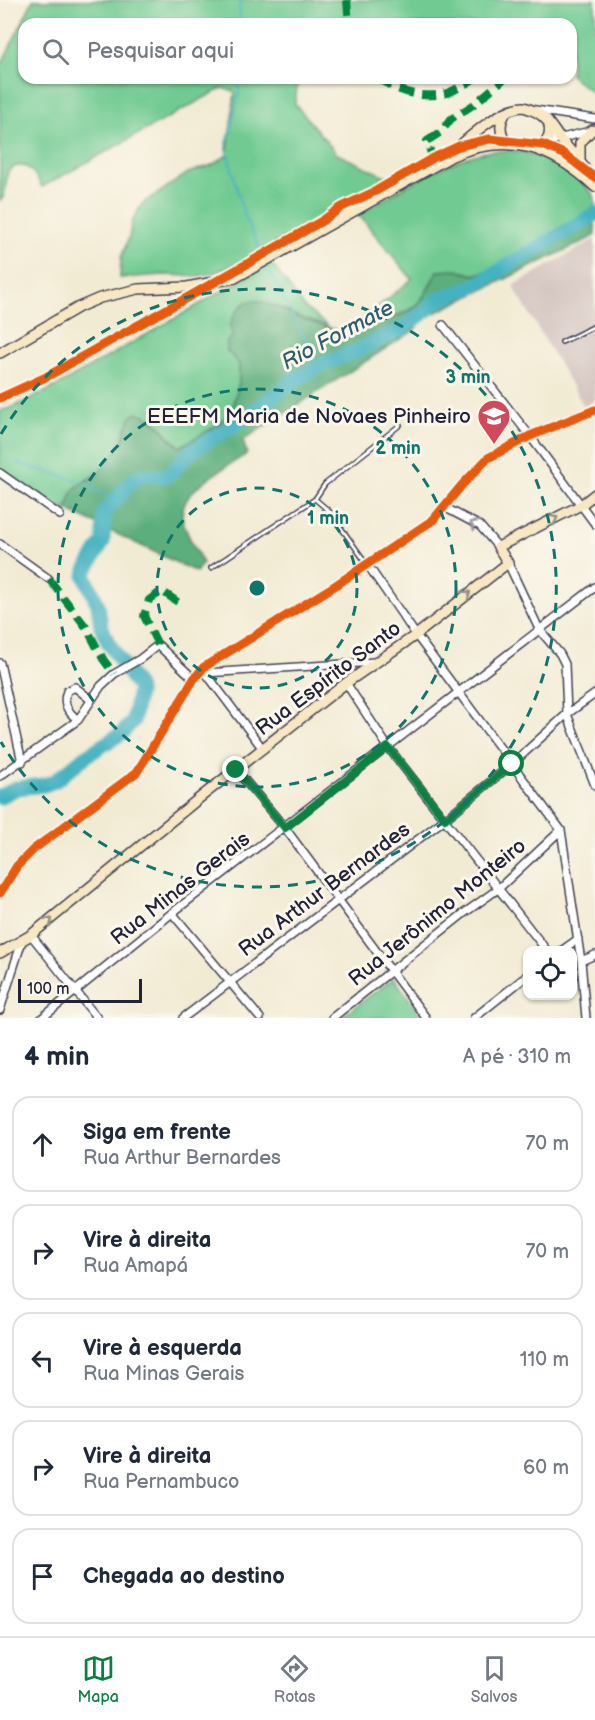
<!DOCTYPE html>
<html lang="pt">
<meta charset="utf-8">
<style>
body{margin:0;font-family:"Balsamiq Sans",sans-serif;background:#f6f6f7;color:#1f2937}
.controls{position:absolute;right:18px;bottom:18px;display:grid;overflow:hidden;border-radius:12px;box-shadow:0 2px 4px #0004}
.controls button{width:54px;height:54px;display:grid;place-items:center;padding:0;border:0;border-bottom:2px solid #e0e1e3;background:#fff;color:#1f2937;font:30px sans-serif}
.scale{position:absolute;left:18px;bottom:15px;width:124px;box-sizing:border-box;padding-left:6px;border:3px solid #22223b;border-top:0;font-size:16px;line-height:21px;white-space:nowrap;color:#22223b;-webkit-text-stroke:4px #fbf7ec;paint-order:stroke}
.stop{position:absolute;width:18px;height:18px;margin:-14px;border:4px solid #0b8043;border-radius:50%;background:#fff}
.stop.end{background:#0b8043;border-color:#fff;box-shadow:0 2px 6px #0008}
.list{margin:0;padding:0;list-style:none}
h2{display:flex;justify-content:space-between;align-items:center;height:78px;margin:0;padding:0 24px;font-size:26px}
h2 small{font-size:20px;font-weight:400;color:#747a83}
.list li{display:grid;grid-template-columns:39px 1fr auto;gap:18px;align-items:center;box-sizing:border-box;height:96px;margin:0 12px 12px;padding:0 12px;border:2px solid #e0e1e3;border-radius:18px}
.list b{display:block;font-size:22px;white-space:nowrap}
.list p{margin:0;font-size:20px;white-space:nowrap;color:#747a83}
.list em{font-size:20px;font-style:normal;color:#747a83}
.icon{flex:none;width:33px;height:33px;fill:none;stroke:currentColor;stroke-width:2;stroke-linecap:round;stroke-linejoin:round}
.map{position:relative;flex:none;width:595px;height:1018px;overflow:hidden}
.search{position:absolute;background:#fff;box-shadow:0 2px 4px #0004;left:18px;right:18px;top:18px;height:66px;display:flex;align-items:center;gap:15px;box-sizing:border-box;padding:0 21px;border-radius:18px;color:#747a83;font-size:22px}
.sheet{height:618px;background:#fff}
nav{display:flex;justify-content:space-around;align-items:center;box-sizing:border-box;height:84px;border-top:2px solid #e0e1e3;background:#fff;font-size:16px;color:#747a83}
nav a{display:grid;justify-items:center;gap:3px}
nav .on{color:#0b8043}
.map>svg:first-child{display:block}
.industrial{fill:#d0c0bc}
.green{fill:#70ca91;stroke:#497666;stroke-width:1.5}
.forest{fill:#5cae7b;stroke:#3f685b;stroke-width:1.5}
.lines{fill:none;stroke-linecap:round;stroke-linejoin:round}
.stream{stroke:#44b2c1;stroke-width:2}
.river{stroke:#44b2c1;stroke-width:15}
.lane-casing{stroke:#414052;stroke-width:6}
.street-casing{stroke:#414052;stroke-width:10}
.secondary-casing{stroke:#414052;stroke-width:12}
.lane{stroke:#fff;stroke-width:3}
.street{stroke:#fff;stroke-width:7}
.secondary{stroke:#f7e8c3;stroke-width:9}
.quiet{stroke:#00873e;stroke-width:8;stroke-dasharray:15 8;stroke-linecap:butt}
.cycleway-casing{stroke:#fbf7ec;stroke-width:13}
.cycleway{stroke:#e8590c;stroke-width:9}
.oneway{stroke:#978f86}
.oneway2{stroke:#9c9ca7}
.route{stroke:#0b8043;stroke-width:8}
.ring{fill:none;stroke:#0f766e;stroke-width:3;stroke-dasharray:10 8}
.labels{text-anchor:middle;stroke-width:6;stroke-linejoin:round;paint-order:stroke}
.poi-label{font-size:21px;fill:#22223b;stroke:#fbf7ec;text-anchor:end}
.street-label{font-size:21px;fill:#22223b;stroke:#fbf7ec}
.water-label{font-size:22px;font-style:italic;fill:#305c71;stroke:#fbf7ec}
.centre{fill:#0f766e;stroke:#fbf7ec;stroke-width:3}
.ring-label{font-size:18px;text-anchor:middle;font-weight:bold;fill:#0f766e;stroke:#fbf7ec;stroke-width:6;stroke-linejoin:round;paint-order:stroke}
</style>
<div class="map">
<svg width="595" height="1018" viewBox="0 0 595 1018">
<rect width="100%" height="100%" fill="#fbf7ec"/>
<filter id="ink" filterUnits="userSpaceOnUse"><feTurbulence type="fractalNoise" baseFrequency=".0167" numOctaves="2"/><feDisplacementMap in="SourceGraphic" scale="12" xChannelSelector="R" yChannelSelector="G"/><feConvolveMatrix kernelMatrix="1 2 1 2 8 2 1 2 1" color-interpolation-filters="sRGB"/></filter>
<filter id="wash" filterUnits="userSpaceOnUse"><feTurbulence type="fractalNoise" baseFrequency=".008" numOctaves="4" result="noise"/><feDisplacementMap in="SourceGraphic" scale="24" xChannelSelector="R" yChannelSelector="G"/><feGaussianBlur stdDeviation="1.35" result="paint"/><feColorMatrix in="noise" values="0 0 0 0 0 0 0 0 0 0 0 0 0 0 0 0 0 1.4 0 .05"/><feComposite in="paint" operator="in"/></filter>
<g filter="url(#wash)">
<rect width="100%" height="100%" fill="#f2ebd4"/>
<path class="industrial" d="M595,239V400L584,406L513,286Z"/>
<path class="green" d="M33,0H595V95L571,76V24H24V78H298L295,104L337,154L394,180L235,265L213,273L196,276L163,275L120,278L121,258L129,237L132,222L142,204L188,173L212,165L227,155L235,92L222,88L42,187C35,173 25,157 8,171L4,196L0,201V67Z
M322,78H451L399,86Z
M491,151C500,151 510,150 519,151C542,155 589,177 595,201C595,205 595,211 595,215C575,227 548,251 524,248L510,261L484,272L474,275L465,272L433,279C415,317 408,309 375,323C366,326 357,331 347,332L412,279L358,214C399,191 445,159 491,151Z
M271,263L305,308L329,327L296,316L281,308L253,300C234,309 232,315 233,336L227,342L239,364V383L232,410L218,425L180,447L153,419L126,427C123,444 112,459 100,472C95,478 90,477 84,481C78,485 68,502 67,510L30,496L0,474V411L13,407L57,386Z
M394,978L423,1018H340Z"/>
<path class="forest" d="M595,215V236L426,317L413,331L243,440L247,454C226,468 175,491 183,521C187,536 196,550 203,563L196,572L67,510L71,495L76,487L99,473L122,444L130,418L137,413C157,416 165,437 180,447L218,425L232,410L239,383V364L227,351V342L233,336L230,327C233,316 239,303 252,301C263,299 285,311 295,316C310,322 328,329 343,331C356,333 366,325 378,321C390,317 403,317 413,309C425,300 430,283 438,271L456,270L474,275L484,272L510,261L524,248C548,251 575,227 595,215Z"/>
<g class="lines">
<path class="stream" d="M240,24V0
M239,78V94L226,148L244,214L260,250
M270,272L319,366
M16,463L83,482L114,501"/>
<path class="river" d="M0,797L17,788L44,785L55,781L86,756L122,733L133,721L139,689L108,642L101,626L98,605L85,576L86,570L103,542L104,513L133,480L143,475L163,476L170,474L190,452L245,418L295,380L323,364L357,351L401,329L425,312L435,301L474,286L595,214"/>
</g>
</g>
<g filter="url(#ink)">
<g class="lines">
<defs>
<path id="lane" d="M562,342L595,326
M315,499L325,484L400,425
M211,568L315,499L329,511L367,564"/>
<path id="street" d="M535,110L595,119
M546,142L590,131
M443,325L530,436L595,524
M0,473L60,515
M444,507L480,526L498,547
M0,544L49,579
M508,563L539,629L560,654L565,664L567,714L595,785
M367,564L416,635L561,830L581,961L586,1018
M0,663L22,762
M205,672L263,749
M206,673L375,662
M346,683L388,747L547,951
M78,720C68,712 62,704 67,691L75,687L91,700
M236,770L285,828L426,1018
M0,776L78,720L101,686L114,674L140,659L158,645L194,679
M172,913L260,1018
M31,935L97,1018
M561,951L578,939
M581,961L595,955
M0,1010L22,941
M42,1018L172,913L595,587
M183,1018L445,819L512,764L567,714L595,694
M332,1018L463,914L498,889L561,830
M474,1018L528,975"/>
<path id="secondary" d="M505,114C498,125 500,135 509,145
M536,148C548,143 552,135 548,122
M449,155C465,141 501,107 523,107C528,108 532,110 536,112C548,118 553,130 561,140C573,153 584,164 592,181
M580,160V143L592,130
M0,353L79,307L100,298L138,289L187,287L235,278L452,156C509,132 552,147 595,187
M0,893L17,866L34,849L137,772L194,679L204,667L336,585L433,520L462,485L488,458L530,436L595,410
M0,953L31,935L202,796L346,683L416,635L508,563L498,547L581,505L595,494"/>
</defs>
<use href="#lane" class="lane-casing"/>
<use href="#street" class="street-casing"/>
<use href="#secondary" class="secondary-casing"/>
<use href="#lane" class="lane"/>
<use href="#street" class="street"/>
<use href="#secondary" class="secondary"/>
<path class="quiet" d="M347,0L349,24
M379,78C396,93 428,100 450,92C459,88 467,83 475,78
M434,163L427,141L441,132L451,119L473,105L505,78
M49,579L86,627L103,659L114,674
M158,645L144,616L149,600L162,591L179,603"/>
<defs>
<path id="cycleway" d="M0,398L46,377L247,264L322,221L342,207L376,191L433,158L459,146L490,139L543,145L564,154L595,178
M0,893L17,866L34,849L137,772L194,679L204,667L336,585L433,520L462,485L488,458L530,436L595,410"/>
</defs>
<use href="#cycleway" class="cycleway-casing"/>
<use href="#cycleway" class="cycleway"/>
</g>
<defs><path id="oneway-chevron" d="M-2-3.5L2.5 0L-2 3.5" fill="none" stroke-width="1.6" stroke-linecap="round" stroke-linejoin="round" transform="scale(1.5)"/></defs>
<g class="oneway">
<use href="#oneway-chevron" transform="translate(554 519) rotate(-27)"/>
<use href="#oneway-chevron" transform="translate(467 594) rotate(-38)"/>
<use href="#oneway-chevron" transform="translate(49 921) rotate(-39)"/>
</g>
<use class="oneway2" href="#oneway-chevron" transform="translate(474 524) rotate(-148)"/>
</g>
<g class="lines" filter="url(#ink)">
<path class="route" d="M236,770L285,828L388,747L445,819L512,764"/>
</g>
<g class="ring">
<circle cx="257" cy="588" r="100"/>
<circle cx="257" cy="588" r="199"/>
<path d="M1 434A299 299 0 1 1 1 742"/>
</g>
<defs>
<symbol id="school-pin" viewBox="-11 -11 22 30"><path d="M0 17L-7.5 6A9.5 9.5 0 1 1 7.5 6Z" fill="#d1495b" stroke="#fbf7ec"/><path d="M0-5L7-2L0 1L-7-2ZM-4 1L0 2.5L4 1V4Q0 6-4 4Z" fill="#fff"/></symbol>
</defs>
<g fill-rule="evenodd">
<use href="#school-pin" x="475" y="397" width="38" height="52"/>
</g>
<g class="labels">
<g class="poi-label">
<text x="471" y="423">EEEFM Maria de Novaes Pinheiro</text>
</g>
<g class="street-label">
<text transform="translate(328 678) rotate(-37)" y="7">Rua Espírito Santo</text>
<text transform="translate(180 888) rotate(-38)" y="7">Rua Minas Gerais</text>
<text transform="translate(324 889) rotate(-37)" y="7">Rua Arthur Bernardes</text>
<text transform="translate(437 912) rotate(-39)" y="7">Rua Jerônimo Monteiro</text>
</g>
<g class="water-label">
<text transform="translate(337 334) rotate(-28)" y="8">Rio Formate</text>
</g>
</g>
<circle cx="257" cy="588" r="9" class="centre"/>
<g class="ring-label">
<text x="468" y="383">3 min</text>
<text x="398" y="454">2 min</text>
<text x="328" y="524">1 min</text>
</g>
</svg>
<div class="controls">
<button><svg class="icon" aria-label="locate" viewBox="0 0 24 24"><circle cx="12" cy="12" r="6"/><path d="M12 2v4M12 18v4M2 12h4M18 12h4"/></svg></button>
</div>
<div class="scale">100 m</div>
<div class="stop" style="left:512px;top:764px"></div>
<div class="stop end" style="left:236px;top:770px"></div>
<div class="search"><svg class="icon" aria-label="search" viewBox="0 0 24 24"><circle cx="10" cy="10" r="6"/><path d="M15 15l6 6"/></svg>Pesquisar aqui</div>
</div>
<section class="sheet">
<h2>4 min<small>A pé · 310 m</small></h2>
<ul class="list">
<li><svg class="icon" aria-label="ahead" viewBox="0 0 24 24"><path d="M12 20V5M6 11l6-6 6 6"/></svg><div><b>Siga em frente</b><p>Rua Arthur Bernardes</p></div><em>70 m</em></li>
<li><svg class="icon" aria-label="right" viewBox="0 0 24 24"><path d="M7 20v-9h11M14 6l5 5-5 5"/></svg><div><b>Vire à direita</b><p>Rua Amapá</p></div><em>70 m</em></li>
<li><svg class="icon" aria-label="left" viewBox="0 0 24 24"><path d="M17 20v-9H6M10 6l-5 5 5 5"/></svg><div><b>Vire à esquerda</b><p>Rua Minas Gerais</p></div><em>110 m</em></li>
<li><svg class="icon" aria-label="right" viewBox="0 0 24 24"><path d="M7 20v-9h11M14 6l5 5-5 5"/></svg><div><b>Vire à direita</b><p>Rua Pernambuco</p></div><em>60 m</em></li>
<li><svg class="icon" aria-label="arrive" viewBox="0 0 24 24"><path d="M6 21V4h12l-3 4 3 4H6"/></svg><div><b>Chegada ao destino</b></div></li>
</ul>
</section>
<nav>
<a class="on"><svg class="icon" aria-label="map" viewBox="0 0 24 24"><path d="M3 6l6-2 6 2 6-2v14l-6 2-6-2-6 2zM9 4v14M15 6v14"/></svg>Mapa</a>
<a><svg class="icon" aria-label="directions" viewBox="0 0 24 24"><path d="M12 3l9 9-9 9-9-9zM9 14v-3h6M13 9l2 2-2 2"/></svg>Rotas</a>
<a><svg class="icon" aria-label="saved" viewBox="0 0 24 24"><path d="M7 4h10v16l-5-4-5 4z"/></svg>Salvos</a>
</nav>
